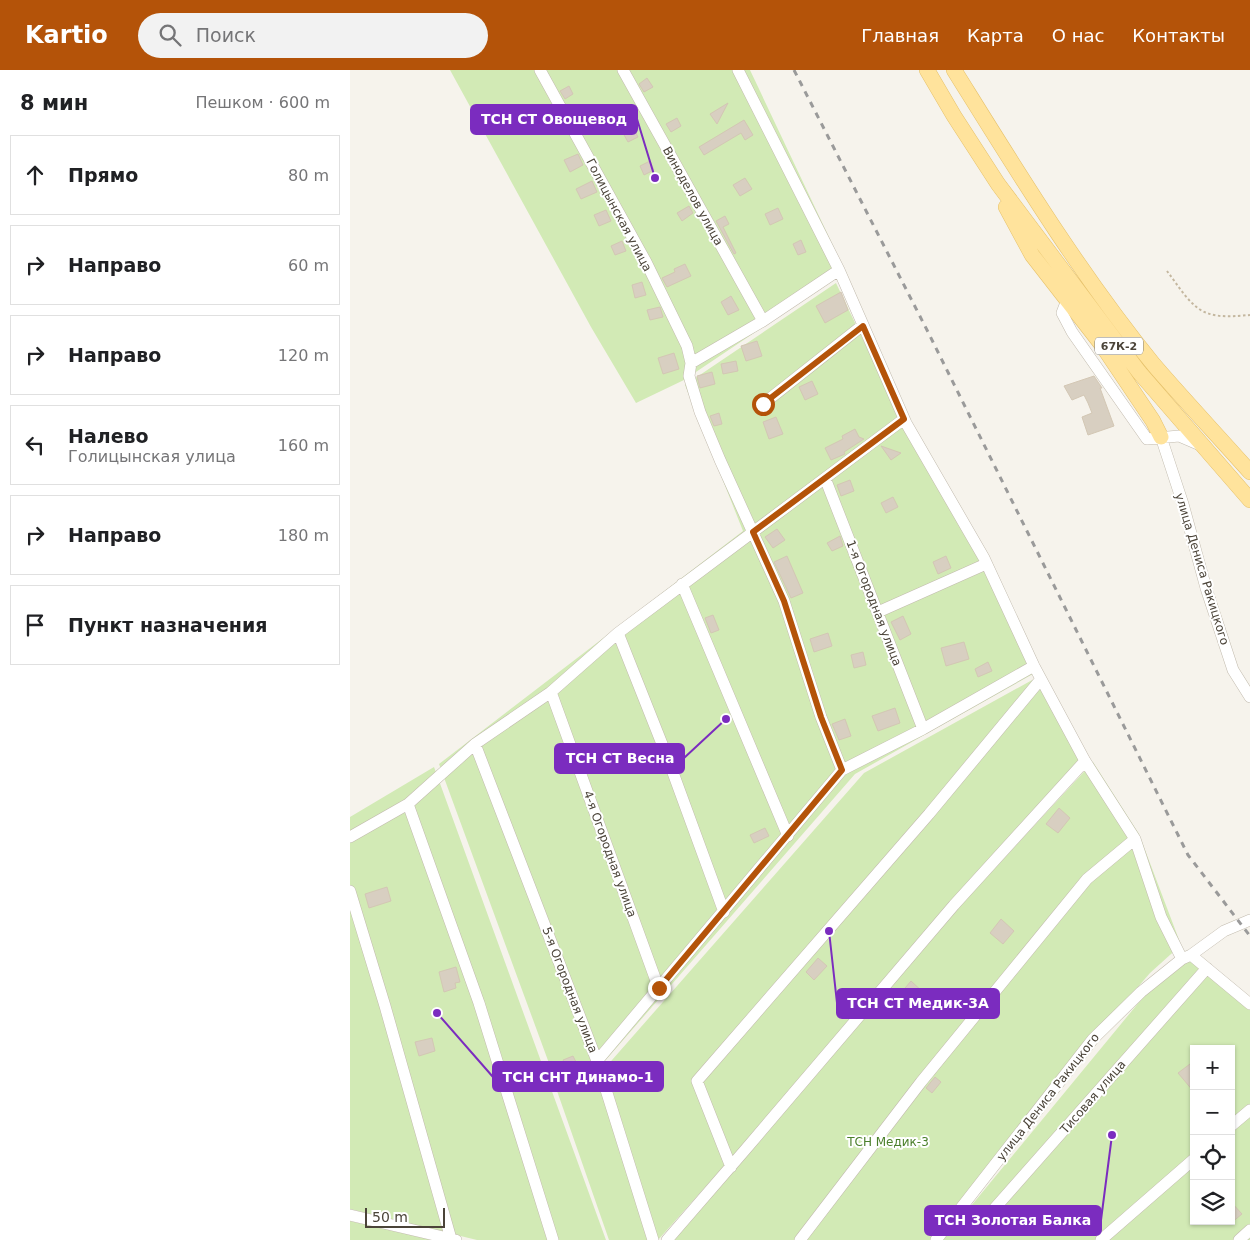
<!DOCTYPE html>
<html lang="ru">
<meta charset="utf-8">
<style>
body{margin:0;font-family:"DejaVu Sans",sans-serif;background:#f2f2f2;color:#202124}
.controls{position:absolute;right:15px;bottom:15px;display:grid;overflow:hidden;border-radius:0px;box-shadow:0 1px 4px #0004}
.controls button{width:45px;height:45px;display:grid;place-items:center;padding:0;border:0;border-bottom:1px solid #e0e0e0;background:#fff;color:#202124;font:25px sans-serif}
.scale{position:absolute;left:15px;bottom:12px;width:80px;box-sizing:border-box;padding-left:5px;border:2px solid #4b4439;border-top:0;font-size:14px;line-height:18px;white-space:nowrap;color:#4b4439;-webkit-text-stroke:4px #fff;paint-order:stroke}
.stop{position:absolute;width:15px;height:15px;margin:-11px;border:4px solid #b45309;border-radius:50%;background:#fff}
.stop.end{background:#b45309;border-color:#fff;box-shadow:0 1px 5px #0008}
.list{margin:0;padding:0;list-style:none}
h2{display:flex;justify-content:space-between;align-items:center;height:65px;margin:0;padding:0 20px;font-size:21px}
h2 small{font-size:16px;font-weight:400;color:#757577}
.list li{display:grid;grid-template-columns:32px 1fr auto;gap:15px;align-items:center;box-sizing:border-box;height:80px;margin:0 10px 10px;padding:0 10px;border:1px solid #e0e0e0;border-radius:0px}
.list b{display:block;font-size:19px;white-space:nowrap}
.list p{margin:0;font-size:16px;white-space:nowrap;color:#757577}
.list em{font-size:16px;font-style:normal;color:#757577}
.icon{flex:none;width:28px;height:28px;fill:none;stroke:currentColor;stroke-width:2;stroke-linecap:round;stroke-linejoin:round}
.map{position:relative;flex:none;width:900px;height:1170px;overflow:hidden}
header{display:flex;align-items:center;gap:30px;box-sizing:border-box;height:70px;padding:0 25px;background:#b45309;color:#fff}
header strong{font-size:24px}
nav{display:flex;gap:28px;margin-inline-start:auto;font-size:18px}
.search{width:350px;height:45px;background:#f2f2f2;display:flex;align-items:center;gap:12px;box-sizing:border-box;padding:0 18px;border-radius:28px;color:#757577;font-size:19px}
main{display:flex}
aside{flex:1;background:#fff}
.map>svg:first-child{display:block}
.green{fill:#d2eab5;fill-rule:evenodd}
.building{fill:#d8cfc1;stroke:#d3c7b4}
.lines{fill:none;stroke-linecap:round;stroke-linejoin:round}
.minor-casing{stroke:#c2bbae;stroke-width:12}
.major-casing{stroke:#e6c16a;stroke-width:16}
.path{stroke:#c4b79f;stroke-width:2;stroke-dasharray:2.5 2.5;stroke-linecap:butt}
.minor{stroke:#fff;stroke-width:11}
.major{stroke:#ffe39c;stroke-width:15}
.rail{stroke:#9a9a9a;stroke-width:3;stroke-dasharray:6 6;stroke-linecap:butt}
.route{stroke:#b45309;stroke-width:6}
.labels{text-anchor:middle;stroke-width:4;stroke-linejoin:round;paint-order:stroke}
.shield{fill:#fff;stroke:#817c74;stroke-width:1}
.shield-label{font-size:11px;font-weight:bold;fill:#4b4439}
.street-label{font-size:12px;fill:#4b4439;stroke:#fff}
.park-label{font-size:12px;fill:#4a7f2a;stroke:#fff}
.leader{fill:none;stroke:#7b2cbf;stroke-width:2}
.callout-dot{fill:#7b2cbf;stroke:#fff;stroke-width:2}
.callout{fill:#7b2cbf;stroke:#7b2cbf;stroke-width:2}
.callout-label{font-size:14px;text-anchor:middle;font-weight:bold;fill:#fff}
</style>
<header>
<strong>Kartio</strong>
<div class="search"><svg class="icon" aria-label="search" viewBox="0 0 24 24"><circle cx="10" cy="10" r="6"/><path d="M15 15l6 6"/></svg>Поиск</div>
<nav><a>Главная</a><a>Карта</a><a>О нас</a><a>Контакты</a></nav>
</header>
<main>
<aside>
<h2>8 мин<small>Пешком · 600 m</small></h2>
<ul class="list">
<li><svg class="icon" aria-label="ahead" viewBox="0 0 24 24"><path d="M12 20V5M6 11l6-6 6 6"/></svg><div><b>Прямо</b></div><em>80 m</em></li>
<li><svg class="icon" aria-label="right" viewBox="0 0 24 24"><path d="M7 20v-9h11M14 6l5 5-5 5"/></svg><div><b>Направо</b></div><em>60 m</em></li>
<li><svg class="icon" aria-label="right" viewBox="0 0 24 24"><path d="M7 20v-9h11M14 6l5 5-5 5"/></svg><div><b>Направо</b></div><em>120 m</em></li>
<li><svg class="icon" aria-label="left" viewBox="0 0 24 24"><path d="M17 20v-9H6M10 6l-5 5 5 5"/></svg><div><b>Налево</b><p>Голицынская улица</p></div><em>160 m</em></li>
<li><svg class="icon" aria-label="right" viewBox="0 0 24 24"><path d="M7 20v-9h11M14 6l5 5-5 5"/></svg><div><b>Направо</b></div><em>180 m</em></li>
<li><svg class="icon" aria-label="arrive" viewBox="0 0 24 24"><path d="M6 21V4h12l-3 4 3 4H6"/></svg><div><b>Пункт назначения</b></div></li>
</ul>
</aside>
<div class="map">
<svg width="900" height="1170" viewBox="0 0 900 1170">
<rect width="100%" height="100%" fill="#f6f3ec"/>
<path class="green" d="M100,0H400L496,203L486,208L334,310L286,333L241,257Z
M486,213L557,362L636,502L683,604L505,704L254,992L207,1015L89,694L393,461L335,315Z
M693,604L738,687L308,1170H259L206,1018L255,998L514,703Z
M743,692L789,764L831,875L800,903L743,969L586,1170H323L610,836Z
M84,697L256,1170H127L0,1139V747Z
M832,880L900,939V1170H593ZM844,979H881V1151H844Z
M0,1151L82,1170H0Z"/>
<path class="building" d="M297,8L303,17L294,22L289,14Z
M219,16L223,24L215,29L210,21Z
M378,33L367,54L360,44Z
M327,48L331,56L321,62L316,54Z
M394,50L403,65L395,70L391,63L354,85L349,77Z
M283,57L288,67L278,72L273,63Z
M228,84L233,95L220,102L214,90Z
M300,91L304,100L294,105L290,96Z
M395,108L402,119L390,126L383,115Z
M242,111L247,122L231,129L226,119Z
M339,136L343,143L332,151L327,143Z
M428,138L433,149L420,155L415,144Z
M256,140L261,151L249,156L244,145Z
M375,146L379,154L373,157L386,183L384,184L366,151Z
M451,170L456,182L448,185L443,174Z
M272,171L276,181L265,185L261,176Z
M335,194L341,206L317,217L312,208L325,202L324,199Z
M292,212L296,225L285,228L282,215Z
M491,222L498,240L475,253L466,236Z
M381,226L389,240L378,245L371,232Z
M310,237L313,247L300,250L297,240Z
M407,271L412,286L396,291L391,276Z
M324,283L329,299L313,304L308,288Z
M386,291L388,301L373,304L371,294Z
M362,302L365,314L350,318L347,306Z
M744,306L752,318H750L764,356L738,365L732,347L742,343L738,333L734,325L722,330L714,316Z
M462,311L468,324L455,330L449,317Z
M369,343L372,354L364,356L360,346Z
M426,347L433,364L419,369L413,352Z
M505,359L509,367L514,369L494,382L495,384L481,390L475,378L493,369L492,366Z
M531,376L551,383L541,390Z
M500,410L504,421L491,426L487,415Z
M543,427L548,437L536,443L531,433Z
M427,459L435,470L423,478L415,467Z
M490,466L493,476L482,481L477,473Z
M437,486L453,523L441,528L424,492Z
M596,486L601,498L588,504L583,492Z
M363,545L369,560L361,563L355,548Z
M553,546L561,564L550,570L541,552Z
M478,563L482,576L464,582L460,569Z
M614,572L619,589L596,596L591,578Z
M513,582L516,595L504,598L501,585Z
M638,592L642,601L628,607L625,599Z
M545,638L550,653L528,661L522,646Z
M495,649L501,666L489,670L482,654Z
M709,738L720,748L708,763L696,754Z
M415,758L419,766L404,773L400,765Z
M37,817L41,831L19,838L15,824Z
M651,849L664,861L653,874L640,863Z
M468,888L477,896L464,910L456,902Z
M106,897L110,912L105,913L106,918L94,922L89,902Z
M561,911L575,924L564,937L550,924Z
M82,968L85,981L69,986L65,972Z
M223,986L227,994L217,998L213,990Z
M840,994L844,998V1022L828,1003Z
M585,1007L591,1012L582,1023L576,1018Z
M881,1132L892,1144L881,1153Z"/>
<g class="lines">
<defs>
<path id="minor" d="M190,0L296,192L337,276L341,293L339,306L350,342L370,390L434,531L471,647L492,700
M273,0L413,251
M388,0L489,200L556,353L634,488L684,596L735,691L785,769L811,847L832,889
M717,230L712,243L722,262L797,369L829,366L850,375
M341,293L413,251L489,200
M413,334L513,255
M811,367L833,434L856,518L883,600L900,627
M475,408L573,659
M332,514L438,766
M528,542L636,494
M268,563L318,689L374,842
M201,622L309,919
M125,674L247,991L303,1170
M58,734L129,933L203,1170
M0,767L58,734L125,674L201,622L268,563L554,349
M0,821L35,936L101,1169
M841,885L900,934
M247,991L492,700L573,659L684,596
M881,1056L900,1040
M381,1097L347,1011L579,744L691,609
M0,1145L106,1170
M629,1156L857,898
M317,1170L395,1080L604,835L735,691
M450,1170L571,1012L737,809L785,769
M586,1170L743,969L791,922L832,889L841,885L874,861L900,850
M751,1170L844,1089
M889,1170L900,1160"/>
<path id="major" d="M577,0L604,46L648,114L789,302L900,430
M604,0C667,101 729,203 804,295C835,331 868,366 900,402
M656,137L682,185L752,275L803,351L811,367"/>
</defs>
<use href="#minor" class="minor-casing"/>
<use href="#major" class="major-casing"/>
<path class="path" d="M817,201C828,215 840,237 857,243C870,248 887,246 900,245"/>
<use href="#minor" class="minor"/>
<use href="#major" class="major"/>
<path class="rail" d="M444,0L578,262L838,785L900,866"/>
</g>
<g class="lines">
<path class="route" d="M309,918L492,700L471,647L434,531L403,462L554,349L513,256L413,334"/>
</g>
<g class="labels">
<rect class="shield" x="745" y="267.5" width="48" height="17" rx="4"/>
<g class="shield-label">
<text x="769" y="280">67К-2</text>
</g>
<g class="street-label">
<text transform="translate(343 126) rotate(61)" y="4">Виноделов улица</text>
<text transform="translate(269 145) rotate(62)" y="4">Голицынская улица</text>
<text transform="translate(852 499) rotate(73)" y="4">улица Дениса Ракицкого</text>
<text transform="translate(524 533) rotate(69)" y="4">1-я Огородная улица</text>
<text transform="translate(260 784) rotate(70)" y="4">4-я Огородная улица</text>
<text transform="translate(220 920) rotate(69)" y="4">5-я Огородная улица</text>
<text transform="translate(698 1027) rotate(-52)" y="4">улица Дениса Ракицкого</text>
<text transform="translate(743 1027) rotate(-49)" y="4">Тисовая улица</text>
</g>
<g class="park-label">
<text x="538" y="1076">ТСН Медик-3</text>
</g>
</g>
<path class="leader" d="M305 108L287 49M376 649L334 688M479 861L487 933M87 943L143 1007M762 1065L751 1150"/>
<g class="callout-dot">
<circle cx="305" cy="108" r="5"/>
<circle cx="376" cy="649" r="5"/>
<circle cx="479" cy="861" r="5"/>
<circle cx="87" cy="943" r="5"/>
<circle cx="762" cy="1065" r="5"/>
</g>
<g class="callout">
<rect x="121" y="35" width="166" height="29" rx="5"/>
<rect x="205" y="674" width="129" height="29" rx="5"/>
<rect x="487" y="919" width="162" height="29" rx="5"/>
<rect x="143" y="992" width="170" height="29" rx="5"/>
<rect x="575" y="1136" width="176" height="29" rx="5"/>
</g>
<g class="callout-label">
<text x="204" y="54">ТСН СТ Овощевод</text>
<text x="270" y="693">ТСН СТ Весна</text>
<text x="568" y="938">ТСН СТ Медик-3А</text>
<text x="228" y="1012">ТСН СНТ Динамо-1</text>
<text x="663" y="1155">ТСН Золотая Балка</text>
</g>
</svg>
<div class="controls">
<button>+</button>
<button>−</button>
<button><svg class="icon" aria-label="locate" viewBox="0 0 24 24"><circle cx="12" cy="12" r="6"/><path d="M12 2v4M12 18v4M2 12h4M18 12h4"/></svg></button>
<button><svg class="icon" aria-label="layers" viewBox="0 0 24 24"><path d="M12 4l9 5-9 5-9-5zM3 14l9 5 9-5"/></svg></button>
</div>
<div class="scale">50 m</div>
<div class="stop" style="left:413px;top:334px"></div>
<div class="stop end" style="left:309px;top:918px"></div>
</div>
</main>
